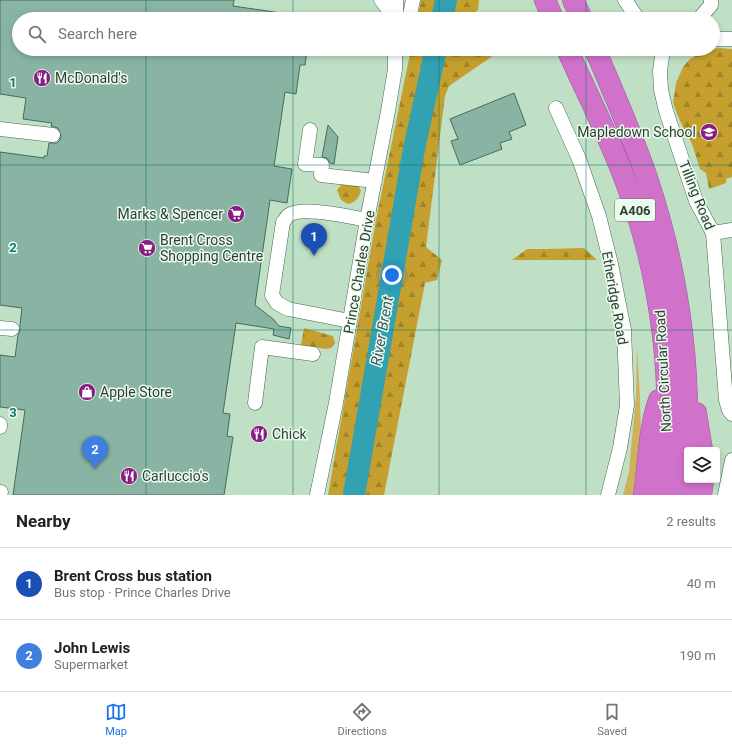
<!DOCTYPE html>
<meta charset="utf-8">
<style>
body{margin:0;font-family:Roboto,sans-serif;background:#f2f2f2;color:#202124}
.controls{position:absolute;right:12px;bottom:12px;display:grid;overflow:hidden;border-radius:4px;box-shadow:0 2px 6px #0003}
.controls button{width:36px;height:36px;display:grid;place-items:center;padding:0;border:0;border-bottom:1px solid #e0e0e0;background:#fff;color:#202124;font:20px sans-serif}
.you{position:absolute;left:392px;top:275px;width:14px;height:14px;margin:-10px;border:3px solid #fff;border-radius:50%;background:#1a73e8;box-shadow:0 0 0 6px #1a73e833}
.badge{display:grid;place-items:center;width:26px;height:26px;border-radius:50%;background:#1a73e8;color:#fff;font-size:13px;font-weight:700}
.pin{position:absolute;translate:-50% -33px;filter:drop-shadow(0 1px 2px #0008)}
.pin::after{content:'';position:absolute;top:21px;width:14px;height:12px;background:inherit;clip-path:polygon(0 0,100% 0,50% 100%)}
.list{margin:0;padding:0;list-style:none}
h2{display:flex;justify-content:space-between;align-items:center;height:52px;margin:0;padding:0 16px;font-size:17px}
h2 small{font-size:13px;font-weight:400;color:#757577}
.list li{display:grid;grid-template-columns:26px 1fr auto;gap:12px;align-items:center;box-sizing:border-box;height:72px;padding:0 16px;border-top:1px solid #e0e0e0}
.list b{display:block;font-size:15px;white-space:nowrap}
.list p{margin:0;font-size:13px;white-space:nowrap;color:#757577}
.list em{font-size:13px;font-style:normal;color:#757577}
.icon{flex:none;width:22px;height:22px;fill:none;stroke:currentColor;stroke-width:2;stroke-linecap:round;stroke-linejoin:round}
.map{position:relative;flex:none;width:732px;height:495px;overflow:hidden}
.search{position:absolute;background:#fff;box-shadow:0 2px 6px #0003;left:12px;right:12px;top:12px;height:44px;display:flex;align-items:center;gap:10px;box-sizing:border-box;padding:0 14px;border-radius:22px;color:#757577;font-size:15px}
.sheet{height:196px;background:#fff}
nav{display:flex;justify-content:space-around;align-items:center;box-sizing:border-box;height:56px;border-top:1px solid #e0e0e0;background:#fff;font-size:11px;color:#757577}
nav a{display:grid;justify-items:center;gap:2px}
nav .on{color:#1a73e8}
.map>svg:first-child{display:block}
.grass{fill:#ceb05d}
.forest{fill:url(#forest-firs)}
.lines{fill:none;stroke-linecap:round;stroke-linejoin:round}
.river{stroke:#32a1b2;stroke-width:22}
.building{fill:#89b4a4;stroke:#446c5e}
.minor-casing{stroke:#49654e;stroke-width:15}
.highway-casing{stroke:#985f95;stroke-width:22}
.minor{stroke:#fff;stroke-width:14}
.highway{stroke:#d071ca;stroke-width:21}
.grid{fill:none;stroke:#0f766e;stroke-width:1;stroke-opacity:0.55}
.labels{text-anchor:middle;stroke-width:3;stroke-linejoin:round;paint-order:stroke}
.shield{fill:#ebfcee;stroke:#69776b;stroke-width:1}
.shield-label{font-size:13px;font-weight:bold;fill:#313e33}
.poi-label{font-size:14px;fill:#313e33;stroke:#ebfcee;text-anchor:start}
.street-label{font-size:14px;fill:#313e33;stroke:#ebfcee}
.water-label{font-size:15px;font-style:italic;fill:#36565c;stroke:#ebfcee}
.grid-label{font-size:13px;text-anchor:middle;font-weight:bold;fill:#0f766e;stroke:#ebfcee;stroke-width:3;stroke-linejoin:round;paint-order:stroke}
</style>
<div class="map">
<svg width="732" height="495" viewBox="0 0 732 495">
<defs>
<pattern id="forest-firs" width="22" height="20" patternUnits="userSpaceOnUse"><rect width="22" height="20" fill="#c5a02e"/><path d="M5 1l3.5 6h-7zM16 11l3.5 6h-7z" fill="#a18428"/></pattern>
</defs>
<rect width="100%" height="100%" fill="#bfe0c4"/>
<path class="grass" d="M637,347C640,396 644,446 636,495H623L629,471L636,396Z"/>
<path class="forest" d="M421,0H441L437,19H417Z
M450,0H479L478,10L468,19H446Z
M719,48L732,49V177L726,179V183L709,189L706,173L700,169L692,144L680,121L673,103L676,83L683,67L690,59L704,51Z
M411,49H431L402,177L388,257L360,443L349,495H328L376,220Z
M440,49H506L494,55L449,86L445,96L426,247L442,260L437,280L425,283L384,495H362L419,149Z
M343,183L358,185L361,191C358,199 356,202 348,204L341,200L337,190Z
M584,248L597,260H512L527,249H547Z
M304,328L333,336L335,343L331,348L326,349L301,345Z"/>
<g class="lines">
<path class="river" d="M442,19L446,0
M354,495L414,149L436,49"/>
</g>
<path class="building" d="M0,0H234L233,6L281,13L280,19H19V49H307L305,65H300L296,94L285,92L274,166L292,169L287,203L270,200L255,305L273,319L279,326L291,328L289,339L273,335L274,329L236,323L223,413L230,414L227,436L233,437L224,495H13L25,410L0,407V355L15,357L18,335L20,330V325L22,308L0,305V152L44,158V156H47L49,143H57L60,140L61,136L58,128L51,126L52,123L23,119L26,98L0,94Z
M514,93L526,125L509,132L512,139L500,143L502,149L460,165L451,141L458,139L450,119Z
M328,125L338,137L334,164L330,163L327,158L322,157Z"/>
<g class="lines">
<defs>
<path id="minor" d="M381,0L388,9L393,19
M625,0L638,19
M396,19V0
M409,19L413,0
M699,19L711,5V0
M713,39H732
M663,49L660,71L661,90L666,111L696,201L713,233L726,400L729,410L732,414
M556,108L579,159L599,216L611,264L624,330L627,405L620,448L608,495
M0,129L53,135
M310,130L305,164L322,165L321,175L375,181
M713,233L732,230
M350,321L288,309L277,303L272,295L283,222C285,220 287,216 289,215C302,206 352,217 367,220
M0,328L12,329
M255,403L262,347L313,354
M0,424V427
M0,492H1
M317,495L336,403L367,220L388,111L395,69V49
M725,495L732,460"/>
<path id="highway" d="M545,0L553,19
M573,0L582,19
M567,49C587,94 610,138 627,185C663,281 676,393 662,495
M595,49C613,92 632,134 647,178C681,279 695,389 683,495
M696,413L702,450
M644,495C649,463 648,431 659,400
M701,495L703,480"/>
</defs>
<use href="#minor" class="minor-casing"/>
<use href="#highway" class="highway-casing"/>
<use href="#minor" class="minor"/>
<use href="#highway" class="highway"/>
</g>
<path class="grid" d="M146,0V19M293,0V19M439,0V19M586,0V19M146,49V495M293,49V495M439,49V495M586,49V495M0,165H732M0,330H732"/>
<defs>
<symbol id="restaurant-disc" viewBox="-11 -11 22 22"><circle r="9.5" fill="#881e84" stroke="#ebfcee"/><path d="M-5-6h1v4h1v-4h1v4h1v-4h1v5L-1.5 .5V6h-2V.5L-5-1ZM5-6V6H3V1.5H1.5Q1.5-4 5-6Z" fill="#fff"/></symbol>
<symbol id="school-disc" viewBox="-11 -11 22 22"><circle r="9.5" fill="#881e84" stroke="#ebfcee"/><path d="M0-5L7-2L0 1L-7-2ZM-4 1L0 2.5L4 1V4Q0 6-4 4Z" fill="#fff"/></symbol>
<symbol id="supermarket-disc" viewBox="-11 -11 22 22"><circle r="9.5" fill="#881e84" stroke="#ebfcee"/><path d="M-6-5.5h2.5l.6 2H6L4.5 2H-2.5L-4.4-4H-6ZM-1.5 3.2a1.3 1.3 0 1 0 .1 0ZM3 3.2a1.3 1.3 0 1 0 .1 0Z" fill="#fff"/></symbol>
<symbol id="shop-disc" viewBox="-11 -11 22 22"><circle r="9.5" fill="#881e84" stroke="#ebfcee"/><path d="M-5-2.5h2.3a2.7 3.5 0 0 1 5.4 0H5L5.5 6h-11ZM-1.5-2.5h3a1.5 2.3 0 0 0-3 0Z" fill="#fff"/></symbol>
</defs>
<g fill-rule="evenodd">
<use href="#restaurant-disc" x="32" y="68" width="20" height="20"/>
<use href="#school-disc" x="699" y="122" width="20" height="20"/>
<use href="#supermarket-disc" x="226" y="204" width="20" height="20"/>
<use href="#supermarket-disc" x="137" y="238" width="20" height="20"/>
<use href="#shop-disc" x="77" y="382" width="20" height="20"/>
<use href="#restaurant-disc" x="249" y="424" width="20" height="20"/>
<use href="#restaurant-disc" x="119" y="466" width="20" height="20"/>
</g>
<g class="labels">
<rect class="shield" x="615" y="199" width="40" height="22" rx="3"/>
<g class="shield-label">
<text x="635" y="215">A406</text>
</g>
<g class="poi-label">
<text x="55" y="83">McDonald's</text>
<text x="696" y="137" text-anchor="end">Mapledown School</text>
<text x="223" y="219" text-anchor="end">Marks &amp; Spencer</text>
<text x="160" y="245">Brent Cross<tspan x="160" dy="16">Shopping Centre</tspan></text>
<text x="100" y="397">Apple Store</text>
<text x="272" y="439">Chick</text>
<text x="142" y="481">Carluccio's</text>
</g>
<g class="street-label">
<text transform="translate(697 195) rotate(68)" y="5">Tilling Road</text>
<text transform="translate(359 272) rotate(-80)" y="5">Prince Charles Drive</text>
<text transform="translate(615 298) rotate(80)" y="5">Etheridge Road</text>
<text transform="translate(663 371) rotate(-93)" y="5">North Circular Road</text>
</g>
<g class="water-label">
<text transform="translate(382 331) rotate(-80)" y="5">River Brent</text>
</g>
</g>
<g class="grid-label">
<text x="13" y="87">1</text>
<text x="13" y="252">2</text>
<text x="13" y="417">3</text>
</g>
</svg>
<div class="controls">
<button><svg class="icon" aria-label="layers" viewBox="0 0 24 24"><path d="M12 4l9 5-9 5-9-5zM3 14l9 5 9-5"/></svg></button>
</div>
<div class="you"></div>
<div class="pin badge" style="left:314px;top:256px;background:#1a4fb4">1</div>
<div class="pin badge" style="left:95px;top:469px;background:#3f7fe0">2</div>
<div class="search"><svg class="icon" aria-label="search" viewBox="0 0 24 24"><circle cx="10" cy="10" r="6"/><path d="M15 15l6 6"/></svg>Search here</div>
</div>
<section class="sheet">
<h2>Nearby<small>2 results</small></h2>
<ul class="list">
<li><span class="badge" style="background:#1a4fb4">1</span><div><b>Brent Cross bus station</b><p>Bus stop · Prince Charles Drive</p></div><em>40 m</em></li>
<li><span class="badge" style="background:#3f7fe0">2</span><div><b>John Lewis</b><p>Supermarket</p></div><em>190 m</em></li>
</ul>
</section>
<nav>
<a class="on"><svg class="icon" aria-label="map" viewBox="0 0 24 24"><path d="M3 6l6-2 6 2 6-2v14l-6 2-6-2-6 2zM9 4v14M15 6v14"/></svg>Map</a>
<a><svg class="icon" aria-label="directions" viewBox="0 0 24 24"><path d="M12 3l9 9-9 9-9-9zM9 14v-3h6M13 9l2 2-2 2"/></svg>Directions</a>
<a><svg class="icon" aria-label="saved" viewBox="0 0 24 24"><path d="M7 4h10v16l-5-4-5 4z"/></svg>Saved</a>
</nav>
